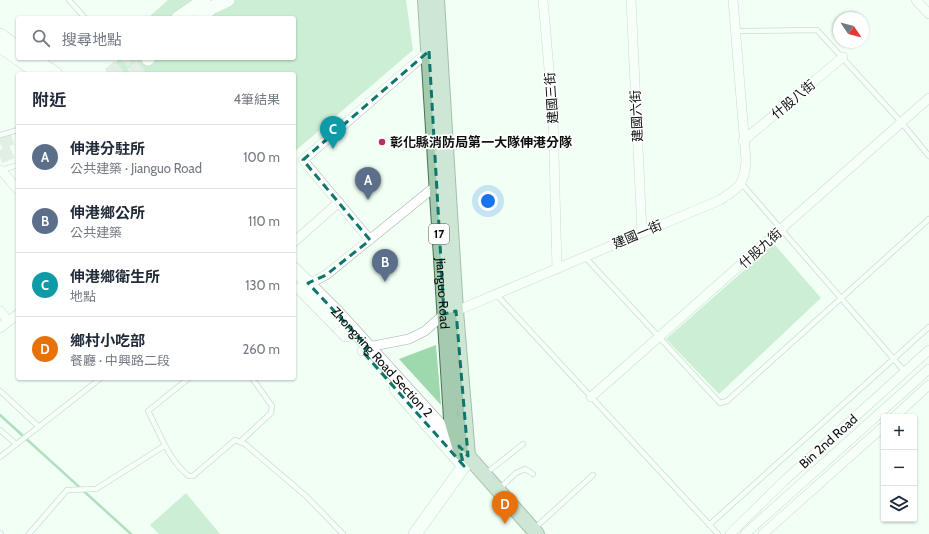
<!DOCTYPE html>
<html lang="zh-TW">
<meta charset="utf-8">
<style>
body{margin:0;font-family:Cabin,"Noto Sans TC",sans-serif;background:#f2f2f3;color:#1f2937}
.controls{position:absolute;right:12px;bottom:12px;display:grid;overflow:hidden;border-radius:4px;box-shadow:0 1px 3px #0004}
.controls button{width:36px;height:36px;display:grid;place-items:center;padding:0;border:0;border-bottom:1px solid #e0e1e3;background:#fff;color:#1f2937;font:20px sans-serif}
.compass{position:absolute;left:833px;top:12px;width:36px;height:36px;border-radius:50%;background:#fff;box-shadow:0 1px 3px #0004;rotate:125deg}
.you{position:absolute;left:488px;top:201px;width:14px;height:14px;margin:-10px;border:3px solid #fff;border-radius:50%;background:#1a73e8;box-shadow:0 0 0 6px #1a73e833}
.badge{display:grid;place-items:center;width:26px;height:26px;border-radius:50%;background:#2563eb;color:#fff;font-size:13px;font-weight:700}
.pin{position:absolute;translate:-50% -33px;filter:drop-shadow(0 1px 2px #0008)}
.pin::after{content:'';position:absolute;top:21px;width:14px;height:12px;background:inherit;clip-path:polygon(0 0,100% 0,50% 100%)}
.list{margin:0;padding:0;list-style:none}
h2{display:flex;justify-content:space-between;align-items:center;height:52px;margin:0;padding:0 16px;font-size:17px}
h2 small{font-size:13px;font-weight:400;color:#747a83}
.list li{display:grid;grid-template-columns:26px 1fr auto;gap:12px;align-items:center;box-sizing:border-box;height:64px;padding:0 16px;border-top:1px solid #e0e1e3}
.list b{display:block;font-size:15px;white-space:nowrap}
.list p{margin:0;font-size:13px;white-space:nowrap;color:#747a83}
.list em{font-size:13px;font-style:normal;color:#747a83}
.icon{flex:none;width:22px;height:22px;fill:none;stroke:currentColor;stroke-width:2;stroke-linecap:round;stroke-linejoin:round}
.map{position:relative;flex:none;width:929px;height:534px;overflow:hidden}
.search{position:absolute;background:#fff;box-shadow:0 1px 3px #0004;left:16px;top:16px;width:280px;height:44px;display:flex;align-items:center;gap:10px;box-sizing:border-box;padding:0 14px;border-radius:4px;color:#747a83;font-size:15px}
.panel{position:absolute;background:#fff;box-shadow:0 1px 3px #0004;left:16px;top:72px;width:280px;height:308px;border-radius:4px}
.map>svg:first-child{display:block}
.green{fill:#9ed9ad}
.lines{fill:none;stroke-linecap:round;stroke-linejoin:round}
.stream{stroke:#66b880;stroke-width:2.5}
.secondary-tunnel{stroke:#cedbd1;stroke-width:13;stroke-dasharray:13 6;stroke-linecap:butt}
.lane-casing{stroke:#a2b2a6;stroke-width:6}
.street-casing{stroke:#a2b2a6;stroke-width:10}
.secondary-casing{stroke:#a2b2a6;stroke-width:14}
.primary-casing{stroke:#467353;stroke-width:16}
.lane{stroke:#fff;stroke-width:4.5}
.street{stroke:#fff;stroke-width:9}
.secondary{stroke:#fff;stroke-width:13}
.primary{stroke:#a4cbaf;stroke-width:14}
.marked{fill:none;stroke:#0f766e;stroke-width:3;stroke-dasharray:8 5;stroke-linejoin:round}
.poi-dot{fill:#ba2e64;stroke:#fff;stroke-width:1.5}
.labels{text-anchor:middle;stroke-width:3.5;stroke-linejoin:round;paint-order:stroke}
.shield{fill:#fff;stroke:#545754;stroke-width:1}
.shield-label{font-size:12px;font-weight:bold;fill:#0a0f0b}
.street-label{font-size:13px;fill:#0a0f0b;stroke:#fff}
.poi-label{font-size:13px;font-weight:bold;fill:#0a0f0b;stroke:#fff;text-anchor:start}
</style>
<div class="map">
<svg width="929" height="534" viewBox="0 0 929 534">
<rect width="100%" height="100%" fill="#f1fff4"/>
<path class="green" d="M168,0H406L413,50L294,152V74H104L120,58H294V18H148Z
M774,244L821,298L719,394L666,339Z
M436,345L441,405L399,359Z
M186,493L220,534H159L150,525Z"/>
<g class="lines">
<path class="stream" d="M0,415L131,534"/>
<path class="secondary-tunnel" d="M109,74L128,58
M131,74L148,59
M0,143L18,136
M0,157L18,150"/>
<defs>
<path id="lane" d="M69,0L85,18
M734,31L817,30L902,123L929,156
M0,135L18,130
M2,170L18,165
M742,184L905,372
M585,257L720,403L727,401L929,219
M495,293L718,534
M189,378L148,411C160,433 168,460 189,476H193L235,440L245,444L306,496L343,534
M0,391L39,427
M0,430L16,444
M240,442L271,413L272,406L252,378
M0,457L101,378
M485,474L523,444
M499,489L516,473L525,469L533,474
M709,525L929,327
M535,528L593,475
M0,533L1,534
M29,534L67,490L96,489L164,446"/>
<path id="street" d="M543,0L553,115L557,269
M631,0L642,232
M916,0L929,14
M743,141L843,57
M1,170L18,190
M370,240L303,160L429,51
M294,242L339,202
M305,286L326,275L437,185
M0,311L9,321
M0,328L18,314
M362,351L368,347L409,339L425,331L444,314L456,311L720,200C739,188 745,184 746,160L733,0
M591,397L929,98
M894,417L929,385
M730,534L784,481L929,350
M745,534L929,369
M763,534L884,426"/>
<g id="secondary">
<path d="M178,18L204,0"/>
<path d="M199,18L213,7L228,0"/>
<path d="M0,35L18,48"/>
<path d="M0,46L40,74"/>
<path d="M33,58L56,74"/>
<path d="M148,59L149,58"/>
<path id="s1" d="M294,269L337,312L468,456L464,466L415,534"/>
<path d="M301,289L346,335"/>
<path d="M396,389L464,466"/>
</g>
<g id="primary">
<path id="s2" d="M425,0L451,419L461,453"/>
<path d="M437,0L456,311L468,456L537,534"/>
</g>
</defs>
<use href="#lane" class="lane-casing"/>
<use href="#street" class="street-casing"/>
<use href="#secondary" class="secondary-casing"/>
<use href="#primary" class="primary-casing"/>
<use href="#lane" class="lane"/>
<use href="#street" class="street"/>
<use href="#secondary" class="secondary"/>
<use href="#primary" class="primary"/>
</g>
<path d="M0 0H929V534H0ZM429,51L444,314L456,311L468,456L459,446L464,466L362,351L368,347L308,283L326,275L370,240L303,160Z" fill="#f1fff4" fill-opacity=".55" fill-rule="evenodd"/>
<path class="marked" d="M429,51L444,314L456,311L468,456L459,446L464,466L362,351L368,347L308,283L326,275L370,240L303,160Z"/>
<circle class="poi-dot" cx="382" cy="142" r="4"/>
<g class="labels">
<rect class="shield" x="429" y="224" width="20" height="20" rx="3"/>
<g class="shield-label">
<text x="439" y="238">17</text>
</g>
<g class="street-label">
<text transform="translate(551 98) rotate(-94)" y="5">建國三街</text>
<text transform="translate(793 99) rotate(-40)" y="5">什股八街</text>
<text transform="translate(636 116) rotate(-93)" y="5">建國六街</text>
<text transform="translate(637 234) rotate(-23)" y="5">建國一街</text>
<text transform="translate(760 248) rotate(-42)" y="5">什股九街</text>
<text dy="5" stroke="none"><textPath href="#s2" startOffset="294">Jianguo Road</textPath></text>
<text dy="5" stroke="none"><textPath href="#s1" startOffset="128">Zhongxing Road Section 2</textPath></text>
<text transform="translate(828 441) rotate(-42)" y="5">Bin 2nd Road</text>
</g>
<g class="poi-label">
<text x="390" y="147">彰化縣消防局第一大隊伸港分隊</text>
</g>
</g>
</svg>
<div class="controls">
<button>+</button>
<button>−</button>
<button><svg class="icon" aria-label="layers" viewBox="0 0 24 24"><path d="M12 4l9 5-9 5-9-5zM3 14l9 5 9-5"/></svg></button>
</div>
<svg class="compass" viewBox="-18 -18 36 36"><path d="M0-13l5 13h-10z" fill="#e53935"/><path d="M0 13l5-13h-10z" fill="#747a83"/></svg>
<div class="you"></div>
<div class="pin badge" style="left:368px;top:200px;background:#5c6f8a">A</div>
<div class="pin badge" style="left:385px;top:282px;background:#5c6f8a">B</div>
<div class="pin badge" style="left:333px;top:149px;background:#0f9aa8">C</div>
<div class="pin badge" style="left:505px;top:524px;background:#e8710a">D</div>
<div class="search"><svg class="icon" aria-label="search" viewBox="0 0 24 24"><circle cx="10" cy="10" r="6"/><path d="M15 15l6 6"/></svg>搜尋地點</div>
<section class="panel">
<h2>附近<small>4筆結果</small></h2>
<ul class="list">
<li><span class="badge" style="background:#5c6f8a">A</span><div><b>伸港分駐所</b><p>公共建築 · Jianguo Road</p></div><em>100 m</em></li>
<li><span class="badge" style="background:#5c6f8a">B</span><div><b>伸港鄉公所</b><p>公共建築</p></div><em>110 m</em></li>
<li><span class="badge" style="background:#0f9aa8">C</span><div><b>伸港鄉衛生所</b><p>地點</p></div><em>130 m</em></li>
<li><span class="badge" style="background:#e8710a">D</span><div><b>鄉村小吃部</b><p>餐廳 · 中興路二段</p></div><em>260 m</em></li>
</ul>
</section>
</div>
